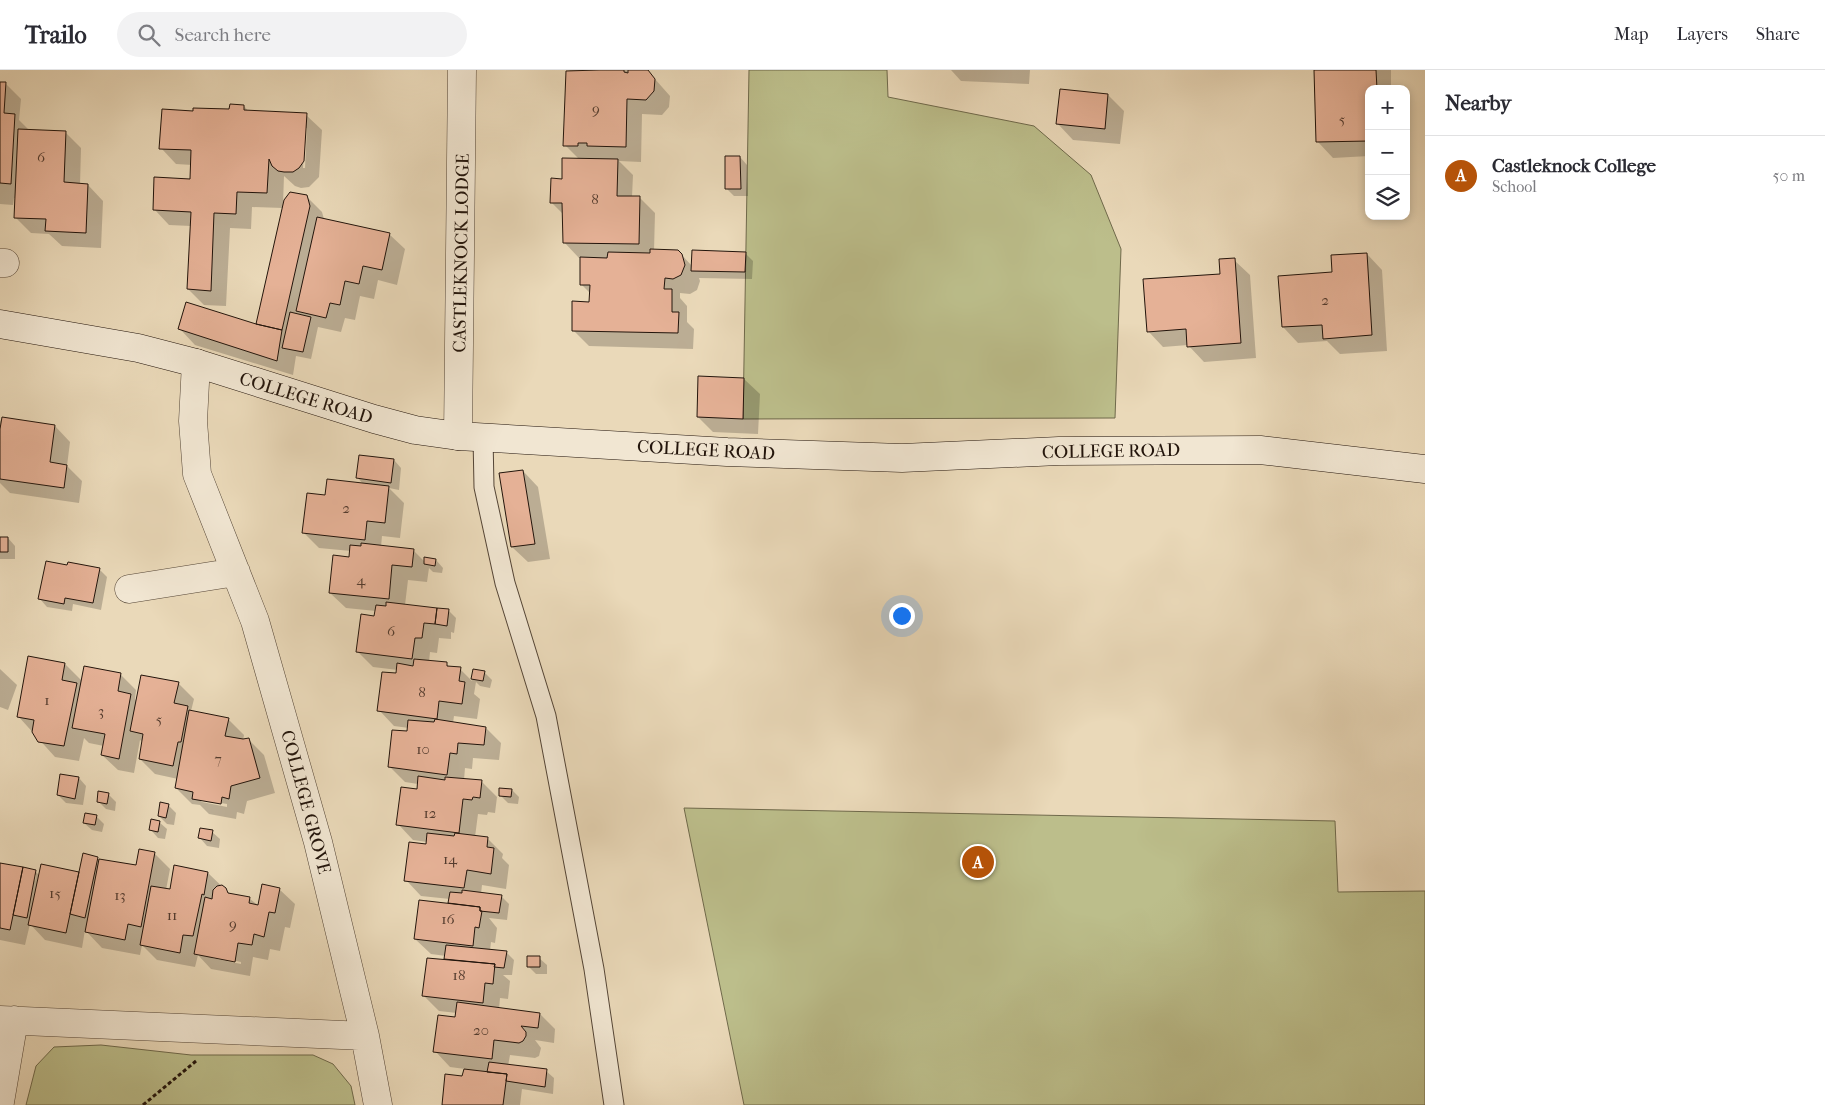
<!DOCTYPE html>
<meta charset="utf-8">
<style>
body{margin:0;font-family:"IM FELL French Canon",serif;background:#f2f2f3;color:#2b2b33}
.controls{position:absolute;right:15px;top:15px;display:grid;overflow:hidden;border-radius:10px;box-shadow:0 2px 8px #0003}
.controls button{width:45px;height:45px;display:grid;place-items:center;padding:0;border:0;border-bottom:1px solid #e1e1e2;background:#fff;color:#2b2b33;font:25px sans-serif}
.you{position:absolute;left:901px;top:545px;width:18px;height:18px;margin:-12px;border:4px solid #fff;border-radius:50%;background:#1a73e8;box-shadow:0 0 0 8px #1a73e833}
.badge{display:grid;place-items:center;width:32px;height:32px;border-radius:50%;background:#b45309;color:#fff;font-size:16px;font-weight:700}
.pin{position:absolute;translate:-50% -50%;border:2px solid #fff;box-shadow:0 1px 5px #0006}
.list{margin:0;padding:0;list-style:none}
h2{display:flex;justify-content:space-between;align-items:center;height:65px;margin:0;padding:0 20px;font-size:21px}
h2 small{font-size:16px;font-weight:400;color:#7c7c81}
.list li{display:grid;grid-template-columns:32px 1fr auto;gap:15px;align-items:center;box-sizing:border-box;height:80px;padding:0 20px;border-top:1px solid #e1e1e2}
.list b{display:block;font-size:19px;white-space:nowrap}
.list p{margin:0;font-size:16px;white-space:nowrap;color:#7c7c81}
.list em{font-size:16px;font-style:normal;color:#7c7c81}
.icon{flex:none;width:28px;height:28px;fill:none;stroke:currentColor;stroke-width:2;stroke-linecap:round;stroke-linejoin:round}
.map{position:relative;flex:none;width:1425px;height:1035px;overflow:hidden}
header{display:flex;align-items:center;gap:30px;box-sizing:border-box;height:70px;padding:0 25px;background:#fff;border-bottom:1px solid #e1e1e2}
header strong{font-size:24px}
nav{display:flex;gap:28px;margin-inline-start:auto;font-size:18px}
.search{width:350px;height:45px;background:#f2f2f3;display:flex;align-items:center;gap:12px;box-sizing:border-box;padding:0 18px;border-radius:28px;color:#7c7c81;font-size:19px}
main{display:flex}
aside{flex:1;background:#fff}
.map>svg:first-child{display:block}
.green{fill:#bcbe8b;stroke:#6f694b}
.shadow{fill:#0003;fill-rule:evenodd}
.building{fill:#e5b196;stroke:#22140b}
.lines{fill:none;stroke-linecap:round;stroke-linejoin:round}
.lane-casing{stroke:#544536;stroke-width:21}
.street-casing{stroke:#544536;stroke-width:29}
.secondary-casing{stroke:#22140b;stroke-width:29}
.path{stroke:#22140b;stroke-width:3;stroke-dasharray:4 2.5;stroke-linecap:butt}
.lane{stroke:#f1e6d2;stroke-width:19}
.street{stroke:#f1e6d2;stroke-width:28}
.secondary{stroke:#f1e6d2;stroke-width:28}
.labels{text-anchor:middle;stroke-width:4.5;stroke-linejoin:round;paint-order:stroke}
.number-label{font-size:15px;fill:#533b2e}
.street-label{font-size:18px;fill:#22140b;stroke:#f1e6d2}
</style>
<header>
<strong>Trailo</strong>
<div class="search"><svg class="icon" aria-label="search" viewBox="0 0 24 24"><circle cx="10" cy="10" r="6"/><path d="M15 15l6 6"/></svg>Search here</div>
<nav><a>Map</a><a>Layers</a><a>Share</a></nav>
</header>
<main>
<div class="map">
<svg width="1425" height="1035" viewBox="0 0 1425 1035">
<rect width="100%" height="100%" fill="#ead9b9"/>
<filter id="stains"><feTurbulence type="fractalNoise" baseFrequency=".004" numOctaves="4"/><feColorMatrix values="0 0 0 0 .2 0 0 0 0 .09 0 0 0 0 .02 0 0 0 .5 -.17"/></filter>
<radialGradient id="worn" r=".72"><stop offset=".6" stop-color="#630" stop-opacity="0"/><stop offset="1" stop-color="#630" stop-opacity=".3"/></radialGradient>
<path class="green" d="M749,0H887L888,27L1034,56L1091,105L1121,179L1115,348L743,349Z
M684,738L1335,751L1338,822L1425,821V1035H744Z
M101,975L191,985H313L333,994L351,1016L355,1035H26L36,996L54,977Z"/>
<path class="shadow" d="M569,0H647L670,26L669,37L662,45L642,44L641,92L619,91L633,105L632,127H639L655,143L654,181H678L692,196L745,183L753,191L752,209L699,208L700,211L697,220L690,224L680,223V228L687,236V252L694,259L693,279L589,276L573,260L591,233V224L581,214L582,188H579L564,172L563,144L552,133L563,110L579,89L565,75L571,2Z
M951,0H1030L1029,14L961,11Z
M1315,0H1391V19H1369V86L1333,88L1318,72Z
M0,13H5L21,29L19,50L30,61L65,62L81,78L80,115H88L103,131L101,178L62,176L49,164L31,163L15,147L16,128H14L13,135L0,134Z
M1061,20L1108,25L1124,41L1120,74L1073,70L1058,54Z
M244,36L249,42L306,45L322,60L319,107L309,117L301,118L295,116L284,106L283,134L291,123L306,126L322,142L324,149L389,164L405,179L397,215L378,210L374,229L360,226L355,250L345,248L341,262L318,257L311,289L296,286L293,305L195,275L180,259L257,256L283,138L252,137L251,159L230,158L226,236L204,235L188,219L191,156L169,155L154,139L191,110L192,95L176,94L161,78L194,42L230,41ZM305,58H307L305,98H303Z
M740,87L747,95L748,126H734L727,119Z
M1367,184L1382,200L1387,281L1340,284L1327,271L1298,273L1283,257L1333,204Z
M1234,190L1250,205L1256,288L1204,292L1188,275L1163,277L1148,261L1221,205Z
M744,309L760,324L758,364L713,362L698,347Z
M0,350L2,353L55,356L70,372L67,396L82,411L79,433L10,423L0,413Z
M394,390L401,398L399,420L389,418L404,433L400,468L382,466L381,477L413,480L425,492L436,490L443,498L442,503L433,502L429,498L427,512L408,510L405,535L448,540L456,548L454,563L451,562V569L439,568L437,583L430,582L429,592L446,594L450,597L460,599L472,611L474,600L484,602L492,610L490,618L480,616L476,612L474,624L480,629L477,649L454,646L453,653L486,658L501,673L499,690L473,688L472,699L465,698L464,710L481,711L497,727L495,743L488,742L487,745L478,744L475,767L487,768L503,784L502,788L509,795L506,819L482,815L481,824L501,826L509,834L507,850L489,848L497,858L495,873L491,872L490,881L506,882L514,890L512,905H503L510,911L508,929L500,928L499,939L540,944L555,959L554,973L535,970L541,978L539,986L535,988L510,985L508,996L546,1001L554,1008L553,1024L522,1019L520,1035H443L463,1008L465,999L450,997L435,981L456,948L457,943L439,941L424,926L448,891L446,886L431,884L415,869L452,835L449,833L450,829L421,826L406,810L427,772L413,770L398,754L418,720V714L405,712L389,696L409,662V658L394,656L379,640L398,600L373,597L358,582L375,547L376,541L346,538L330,523L350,488L351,481L319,478L303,462L326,426L364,415L357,407Z
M523,401L538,417L550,489L528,492L512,477Z
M0,468H8L15,476V489H0Z
M68,496L99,499L107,507L101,540L73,534L72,541L47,537L40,529Z
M65,594L82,611L85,598L121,605L136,620L135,629L137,632L178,613L194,629L191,641L228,649L244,665L243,671L248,669L264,685L275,723L247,731L244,744L237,742L236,749L209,744L200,735L192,734L176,718L178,709L155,704L140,689L143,672L140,670L134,703L118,700L102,685L104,676L89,673L84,668L79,691L55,687L18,646ZM198,729L227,734V737L202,732Z
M0,599L17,615L8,640L0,637Z
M79,708L86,716L83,735L66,733L58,725Z
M512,720L519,727L518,734L508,733L500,725Z
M108,724L116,732L115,741L106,739L98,731Z
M168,735L176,743L174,755L167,754L159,746Z
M96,746L104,754L102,762L92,760L84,753Z
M159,752L167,759L165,769L158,768L151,760Z
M212,762L220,769L219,778L207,776L200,768Z
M154,783L170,799L166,820L171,821L208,803L231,825L250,829L259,836L279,819L295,834L290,858L285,857L280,881L270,879L268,890L253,887L250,906L211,899L198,885L195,897L157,890L142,875L140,885L102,878L85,860L82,878L45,870L30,854L25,875L0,870V794L35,801L40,806L80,804L97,788L99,790L137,797ZM33,805H36L35,811L33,809ZM212,886L241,892V894L212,888Z
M539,888L547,895V904H536L528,896Z"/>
<path class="building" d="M599,0H624V2L628,3V0H648L655,9L654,21L646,30L627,29L626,77L587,76V73H578V76H563L566,1Z
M1314,0H1376L1377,19H1369V27H1367L1369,71L1316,72Z
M0,12H6L4,43L15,44L11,114L0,113Z
M1060,19L1108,24L1105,59L1056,54Z
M230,34L244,35V40L307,43L304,91L299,98L293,102H284L278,101L272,96L269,89L267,123L237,122L236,144L214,143L211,221L187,219L191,142L153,140L154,107L190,109L191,80L159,79L162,39L193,41V38L229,39Z
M18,59L66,61L64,112L88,114L86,163L45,161L46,149L14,148Z
M725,86H740L741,119H725Z
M562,88L618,89L617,126H640L639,174L563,173L562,133H550L551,108L562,109Z
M290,122L307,125L310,136L282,260L256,254L284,130Z
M317,147L390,163L382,200L363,196L359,214L345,211L340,235L330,233L326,248L296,241Z
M650,179L678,180L682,184L685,195L681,205L673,209L665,208L664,219H672V242H679L678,263L572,261V231L589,232L590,215H580V187L607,188L608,182L650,183Z
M692,180L746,182L745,202L691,201Z
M1367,183L1372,265L1323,269L1322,255L1282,257L1278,206L1332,202L1331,185Z
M1235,188L1241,273L1187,277L1186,259L1147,262L1143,209L1220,204L1219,189Z
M186,232L256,254L282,260L277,291L178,259Z
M290,242L311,247L303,282L282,278Z
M698,306L744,308L743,349L697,347Z
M2,347L55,355L50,392L67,395L64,418L0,409V359Z
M359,385L394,389L391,413L356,408Z
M523,400L535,474L511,477L499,403Z
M327,409L389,416L385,453L367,451L365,470L302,463L307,423L325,425Z
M0,467H8V482H0Z
M361,473L414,479L412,497L392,495L389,529L329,523L333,485L349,487L350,475L361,476Z
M424,487L436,489L435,496L424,494Z
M46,491L67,495L68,492L100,498L93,533L65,528L64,534L38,529Z
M386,532L437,538L435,554L424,553L422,568H415L412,589L356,582L361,544L374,546L376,535L386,536Z
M437,538L449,539L447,556L435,554Z
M28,586L65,593L62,610L77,613L64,676L38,672L32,662L34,650L17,647Z
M414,589L447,592V596L461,597L459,611L465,612L462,634L439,631L437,649L377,641L382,602L396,603L397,593L413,596Z
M84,596L121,603L118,621L131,624L119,689L101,685L105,664L72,658Z
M473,599L485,601L483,611L471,609Z
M141,605L179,612L174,633L188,636L181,672H178L173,696L139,689L143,664L130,661Z
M189,640L229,648L225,666L243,669L249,668L260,708L231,716L229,729L222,727L221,734L192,729L193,722L175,718Z
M435,649L486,657L484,675L458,673L457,684L450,683L447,705L388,697L392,660L407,661L408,650L434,652Z
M60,704L79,707L75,729L57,725Z
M418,706L445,710V707L482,710L480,728L473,727L472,730L463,729L459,763L396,755L401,717L417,719Z
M499,718L512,719L511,727L499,726Z
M98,721L109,723L107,734L97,732Z
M160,732L169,734L166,748L158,746Z
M85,743L97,745L95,755L83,753Z
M151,749L160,751L158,762L149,760Z
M200,758L213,760L211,771L198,768Z
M427,763L454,766L455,763L488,767L487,777L494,778L491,804L467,800L464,818L404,811L409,772L426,774Z
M139,779L155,782L141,857L128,854L125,870L85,862L99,789L136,795Z
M83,783L98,787L85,848L70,844Z
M0,793L23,797L10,860L0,858Z
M41,794L79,802L66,863L28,855Z
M174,795L208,802L204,825L202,824L193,866L183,865L180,883L140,875L151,816L170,819Z
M23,797L36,800L27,848L13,845Z
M262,814L280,818L275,843L269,842L264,867L254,864L252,875L238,873L235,892L194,884L205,827L212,829L213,820L217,816L222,815L226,818L228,823L250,827L249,833L258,835Z
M462,820L502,825L499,843L480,841V837L448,833L450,822L462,823Z
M419,830L480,837V841H482L479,858L475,857L473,876L414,869Z
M446,875L507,881L504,898L494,897L495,894L444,889Z
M527,886H540V897H527Z
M427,888L495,894L493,914L485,913L483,933L422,926Z
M457,932L540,943L538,958L521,956L526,962V966L523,971L519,973L494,970L492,989L433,982L438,945L455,947Z
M489,992L547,999L545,1017L506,1011L507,1004L487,1002Z
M464,999L507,1004L503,1035H442L445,1004L462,1006Z"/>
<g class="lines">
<defs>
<path id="lane" d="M483,367L484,417L505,513L546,646L594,899L614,1035"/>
<path id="street" d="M0,193H5
M196,293L193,351L197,404L255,551L318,772L365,966L378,1035
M458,366L462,0
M129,519L236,502
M0,950L365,966
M0,1032L14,950"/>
<path id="secondary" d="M0,254L138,278L196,293L374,349L415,360L458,366L727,382L902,388L1059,381L1260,380L1425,399"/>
</defs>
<use href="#lane" class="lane-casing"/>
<use href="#street" class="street-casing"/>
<use href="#secondary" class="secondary-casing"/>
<path class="path" d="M143,1035L196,991"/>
<use href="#lane" class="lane"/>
<use href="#street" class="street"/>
<use href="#secondary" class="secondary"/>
</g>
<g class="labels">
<g class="number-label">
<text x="596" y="44">9</text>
<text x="1342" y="54">5</text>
<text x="41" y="92">6</text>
<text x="595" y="134">8</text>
<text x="1325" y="235">2</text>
<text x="346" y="443">2</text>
<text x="361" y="515">4</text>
<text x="391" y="566">6</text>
<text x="422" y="627">8</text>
<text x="47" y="635">1</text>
<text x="101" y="646">3</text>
<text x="159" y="654">5</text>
<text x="423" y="684">10</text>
<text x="218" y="694">7</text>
<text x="430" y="748">12</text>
<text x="450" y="794">14</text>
<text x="55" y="828">15</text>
<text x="120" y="830">13</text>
<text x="172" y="850">11</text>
<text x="448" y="854">16</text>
<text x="233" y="859">9</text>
<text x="459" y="910">18</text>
<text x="481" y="965">20</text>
</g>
<g class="street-label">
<text transform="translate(461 183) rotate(-89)" y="6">CASTLEKNOCK LODGE</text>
<text transform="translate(306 328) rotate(17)" y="6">COLLEGE ROAD</text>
<text transform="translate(706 380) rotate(3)" y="6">COLLEGE ROAD</text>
<text transform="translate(1111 381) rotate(-1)" y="6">COLLEGE ROAD</text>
<text transform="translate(306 732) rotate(75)" y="6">COLLEGE GROVE</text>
</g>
</g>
<rect width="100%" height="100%" filter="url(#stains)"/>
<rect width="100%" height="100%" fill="url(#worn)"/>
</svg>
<div class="controls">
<button>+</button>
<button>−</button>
<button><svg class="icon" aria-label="layers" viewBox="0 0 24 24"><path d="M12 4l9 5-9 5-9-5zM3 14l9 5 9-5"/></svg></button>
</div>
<div class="you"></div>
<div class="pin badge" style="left:978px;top:792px">A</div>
</div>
<aside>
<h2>Nearby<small></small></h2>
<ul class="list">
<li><span class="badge">A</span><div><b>Castleknock College</b><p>School</p></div><em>50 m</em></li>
</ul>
</aside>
</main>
